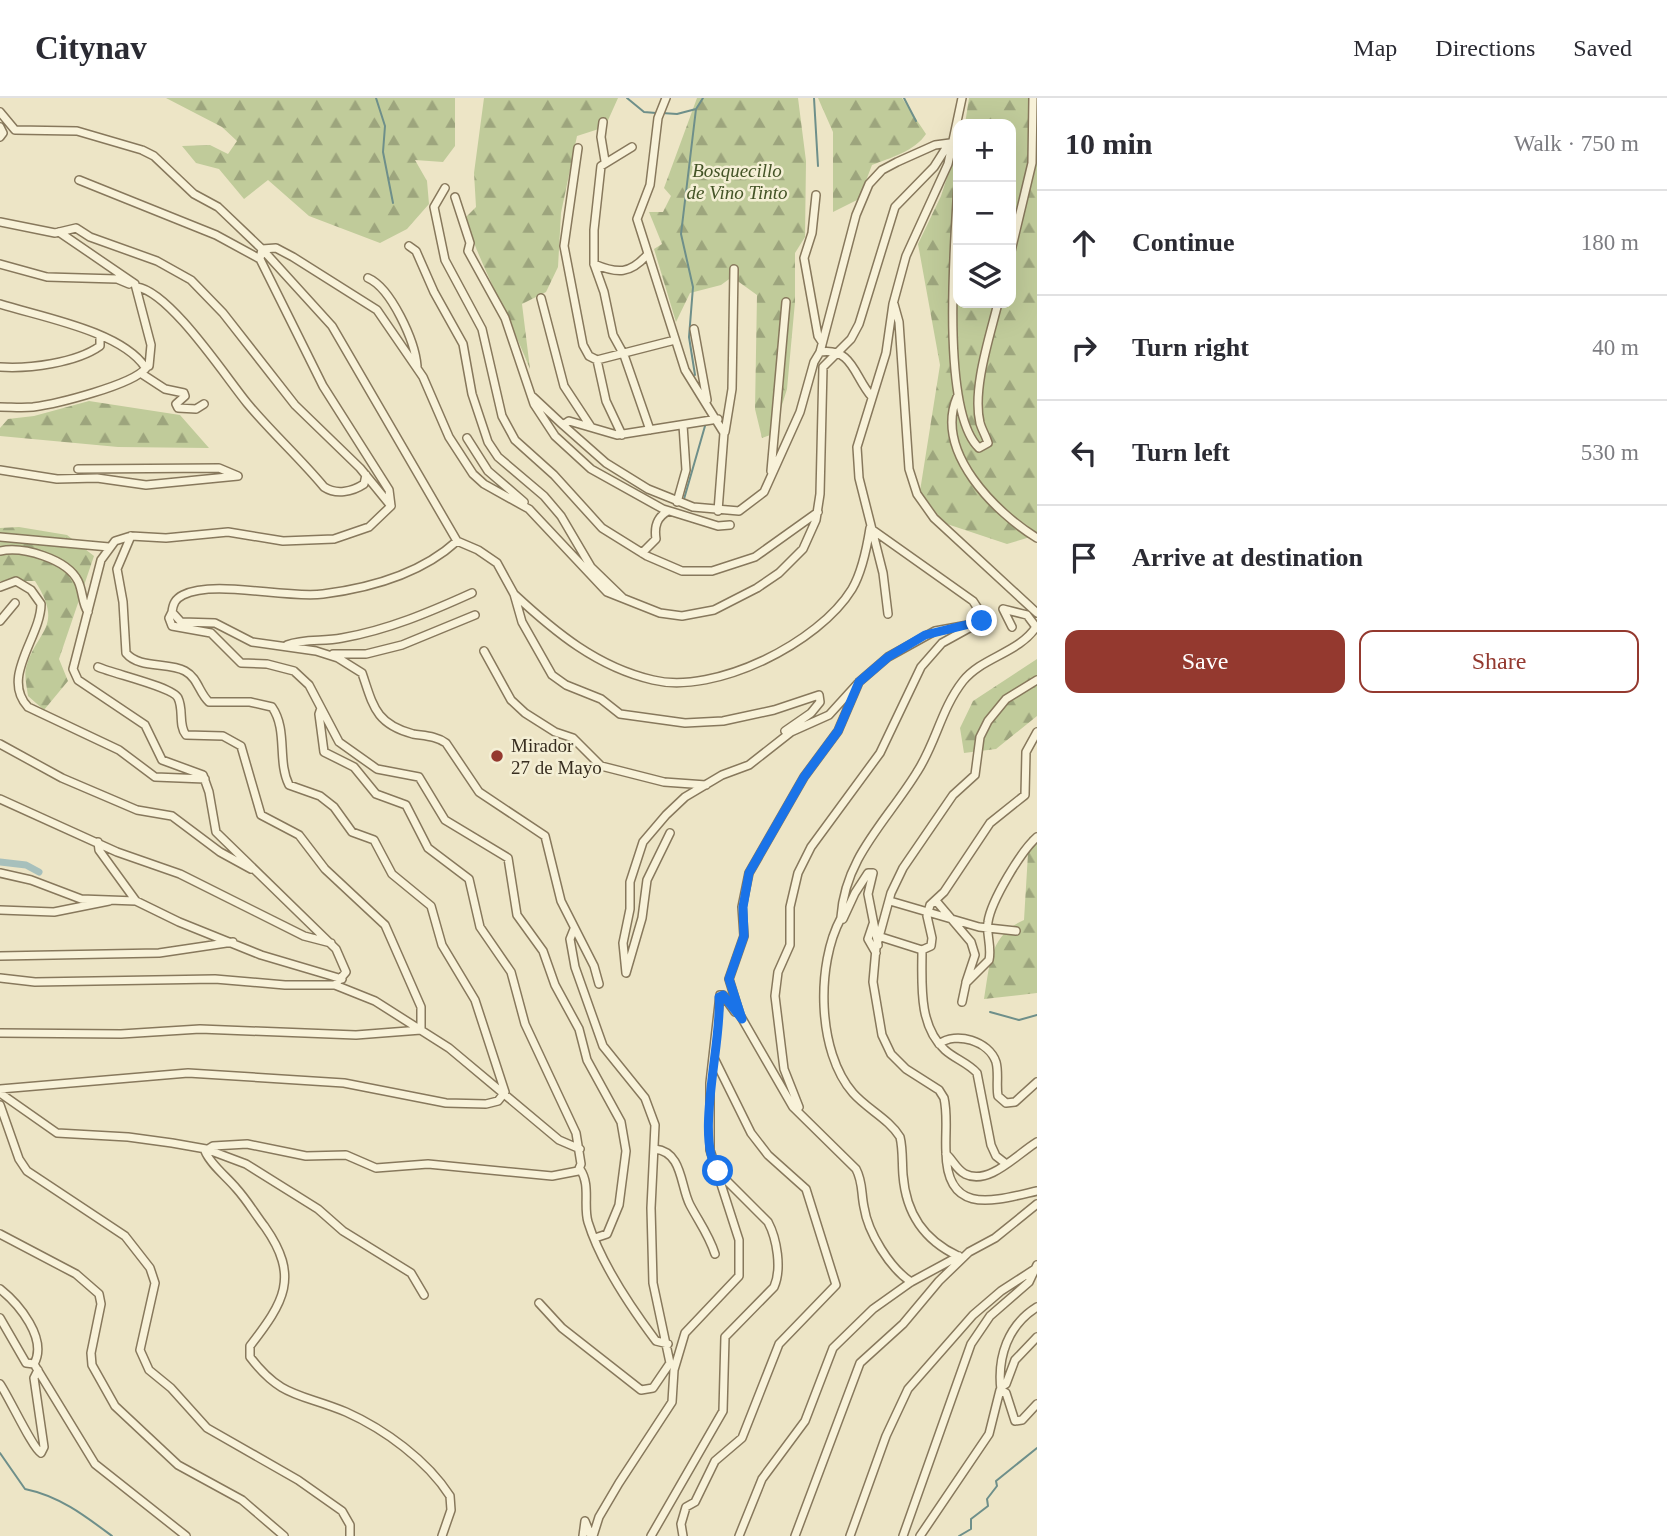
<!DOCTYPE html>
<meta charset="utf-8">
<style>
body{margin:0;font-family:Georgia,serif;background:#f2f2f3;color:#2b2b33}
.controls{position:absolute;right:21px;top:21px;display:grid;overflow:hidden;border-radius:14px;box-shadow:0 7px 28px #0002}
.controls button{width:63px;height:63px;display:grid;place-items:center;padding:0;border:0;border-bottom:2px solid #e1e1e2;background:#fff;color:#2b2b33;font:35px sans-serif}
.stop{position:absolute;width:21px;height:21px;margin:-16px;border:5px solid #1a73e8;border-radius:50%;background:#fff}
.stop.end{background:#1a73e8;border-color:#fff;box-shadow:0 2px 7px #0008}
.list{margin:0;padding:0;list-style:none}
h2{display:flex;justify-content:space-between;align-items:center;height:91px;margin:0;padding:0 28px;font-size:30px}
h2 small{font-size:23px;font-weight:400;color:#7c7c81}
.list li{display:grid;grid-template-columns:46px 1fr auto;gap:21px;align-items:center;box-sizing:border-box;height:105px;padding:0 28px;border-top:2px solid #e1e1e2}
.list b{display:block;font-size:26px;white-space:nowrap}
.list em{font-size:23px;font-style:normal;color:#7c7c81}
.actions{display:flex;gap:14px;padding:21px 28px}
.actions a{flex:1;padding:16px 0;border:2px solid #94392f;border-radius:14px;text-align:center;font-size:24px;color:#94392f}
.actions .main{background:#94392f;color:#fff}
.icon{flex:none;width:38px;height:38px;fill:none;stroke:currentColor;stroke-width:2;stroke-linecap:round;stroke-linejoin:round}
.map{position:relative;flex:none;width:1037px;height:1438px;overflow:hidden}
header{display:flex;align-items:center;gap:42px;box-sizing:border-box;height:98px;padding:0 35px;background:#fff;border-bottom:2px solid #e1e1e2}
header strong{font-size:33px}
nav{display:flex;gap:38px;margin-inline-start:auto;font-size:24px}
main{display:flex}
aside{flex:1;background:#fff}
.map>svg:first-child{display:block}
.forest{fill:url(#forest-firs)}
.lines{fill:none;stroke-linecap:round;stroke-linejoin:round}
.stream{stroke:#6e8f8a;stroke-width:2}
.canal{stroke:#a7c0bc;stroke-width:7}
.minor-casing{stroke:#87785c;stroke-width:10}
.minor{stroke:#f8f2d9;stroke-width:7}
.route{stroke:#1a73e8;stroke-width:9}
.poi-dot{fill:#94392f;stroke:#f4efd5;stroke-width:2.5}
.labels{text-anchor:middle;stroke-width:5;stroke-linejoin:round;paint-order:stroke}
.park-label{font-size:19px;font-style:italic;fill:#445427;stroke:#f4efd5}
.poi-label{font-size:19px;fill:#382e20;stroke:#f4efd5;text-anchor:start}
</style>
<header>
<strong>Citynav</strong>
<nav><a>Map</a><a>Directions</a><a>Saved</a></nav>
</header>
<main>
<div class="map">
<svg width="1037" height="1438" viewBox="0 0 1037 1438">
<defs>
<pattern id="forest-firs" width="22" height="20" patternUnits="userSpaceOnUse" patternTransform="scale(1.75)"><rect width="22" height="20" fill="#c0cb9a"/><path d="M5 1l3.5 6h-7zM16 11l3.5 6h-7z" fill="#9da57d"/></pattern>
</defs>
<rect width="100%" height="100%" fill="#ede5c6"/>
<path class="forest" d="M166,0H455V48L443,64L415,62L427,83L429,106L407,131L380,145L309,118L268,82L244,101L219,71L196,65L182,48L210,47L228,56L237,43L222,29Z
M484,0H618L605,29L577,38L561,115L558,169L546,194L522,206L530,271C510,220 482,172 465,120L476,109L474,75Z
M697,0H798L806,63L805,139L795,155V204L787,291L773,336L762,340L755,311L757,197L732,179L721,187L690,195L676,224L654,151L662,146L649,114H663L671,98L664,90Z
M818,0H902L926,36C915,53 890,60 872,67L859,101L833,114V34Z
M969,0H1037V437L1007,446L944,425L920,393L940,267L918,146L941,98L958,46V205H1011V26H965Z
M89,303L180,317L209,350L118,349L0,338V330L8,321L34,318Z
M19,429L67,437L94,458L59,561L68,583L44,612L28,598C27,590 24,578 26,570C36,532 65,530 35,483H0V430Z
M1037,561V618L996,651L964,655L960,630L973,603Z
M1037,737V895L984,901C990,867 989,837 1024,822L1029,739Z"/>
<g class="lines">
<path class="stream" d="M376,0L385,28L383,54L393,105
M627,0L644,14L656,15
M814,0L818,68
M904,0L916,23
M662,15L677,16L696,11
M695,277L689,239L693,189L681,136L696,11L703,0
M684,401L705,328
M990,914L1019,922L1037,917
M0,1355L25,1391C59,1398 84,1417 112,1438
M959,1438L971,1431V1421L988,1408L987,1401L997,1388L996,1383L1037,1350"/>
<path class="canal" d="M0,764L26,767L39,774"/>
<defs>
<path id="minor" d="M666,0L658,20L650,87L637,121L685,272L724,335L718,413
M0,14L15,32L77,33L142,52L154,58L194,96L218,109L262,151L332,228L457,443L478,452L497,465L514,496L522,524L552,577L566,587L601,601L620,616L685,625L723,623L774,612L819,597L820,604L811,615L785,633
M603,24L601,39L605,63
M0,29L3,35L0,39
M632,49L601,68L594,132V166L604,194L613,237L624,257L650,332
M578,50L564,148L583,247L589,258L597,262L606,303L622,337
M79,82L216,137L260,161
M958,87C955,141 940,313 979,350L988,345C986,338 982,332 980,325C972,291 990,238 998,205
M445,90L434,109L445,162L482,231L502,318L515,342L554,377L602,430L647,458L682,473H712L755,459L818,414
M816,97L812,135L804,160L818,238L822,244
M455,99L470,145L468,153L505,220L534,306L555,338L591,371L663,411L718,428L730,427
M0,124L55,135L76,130L90,139L157,163L191,182L223,215L295,307L360,370L391,408
M409,148L416,153L434,194L463,246L472,296L488,344L498,359L544,398L561,418L591,469L623,500
M1011,153L1032,65L1033,0
M0,166L47,179L117,181L129,186
M594,166C618,176 630,176 647,157
M368,180C391,190 415,243 417,268
M137,189C170,194 225,278 247,305C271,334 300,360 324,389C336,397 352,394 364,386L366,377
M541,200L564,288L591,329
M0,206C41,219 121,233 145,269L149,268L151,247L135,186L59,134
M894,206L899,224L909,371L917,396L934,420L1037,515
M694,231L707,302
M820,254L856,117L869,86L882,72L897,64L935,47L950,45
M597,262L675,242
M0,269C29,271 76,265 100,248V239
M142,276L165,291L184,295L185,298L176,306L178,310L196,311L204,306
M533,299L563,327
M957,299C934,354 996,415 1037,440
M0,309C11,309 22,310 33,309C56,306 133,287 146,270
M718,321L617,337L569,323L563,327L606,365L648,391L693,409L739,413L764,394L800,314L814,264L820,254C853,249 854,279 872,299
M725,334L732,291L734,171
M467,340L488,373L524,404
M0,372L57,381L97,380L146,387L238,378L219,370L78,371
M771,373L786,204
M677,404L686,372L683,327
M0,439L109,449
M457,443C422,475 370,490 323,496C285,501 214,481 183,497C175,501 173,506 172,514L181,524L215,525L252,544L316,553L338,560L362,575C373,607 375,626 413,636C425,638 436,638 446,645L479,694L545,738L561,803L594,868L599,886
M0,453C23,448 67,461 78,483C83,493 82,506 88,514
M642,455L656,441C654,428 657,419 668,413
M0,489L16,483L31,492L41,506C41,539 0,579 28,609L119,652L155,679L205,681
M514,496C555,534 597,569 653,582C715,597 819,545 852,491C862,474 867,449 870,430L973,503L984,520L979,525L935,533L888,559L859,584L829,617L791,634L749,667L722,677L685,699L666,717L643,744L630,784V811L623,845L626,875L642,820L647,782L670,735
M172,514L169,520L172,528L211,535L241,565L267,566L294,573L309,587L339,644L377,671L419,679L445,722L508,760L517,817L543,853L555,887L579,931L587,962L621,1024L626,1053L619,1107L607,1136L595,1140
M888,516L883,475L859,380L857,349L886,255L893,206L906,158L948,66L962,0
M0,523L15,505
M287,547C305,540 323,544 342,540C388,532 430,514 472,495
M484,553L511,602L525,615L555,634L573,640L601,668L664,684L706,687
M333,556H366L402,547L475,517
M98,569C114,576 173,589 178,600C184,612 178,627 186,637L223,638L241,648L261,717L299,737L325,771L385,827L421,909V932
M1037,582L1006,601L988,623L980,639L975,677L953,697L903,770L891,795L876,850L873,884L882,937L891,956L906,971L939,992L944,1000C948,1017 945,1036 946,1054C947,1118 993,1103 1037,1093
M859,584L838,633L804,679L749,775L742,809L744,838L729,881L740,917L793,1009L856,1071C863,1084 861,1095 864,1109C868,1135 890,1170 911,1184
M321,610L319,616L324,654L354,669L376,696L406,707L428,750L469,781L480,829L511,874L525,926L576,1035L581,1066L578,1073L552,1078L428,1066L376,1070L346,1057L306,1058L247,1046L213,1048L205,1053C210,1066 227,1079 236,1090C247,1102 255,1116 265,1129C300,1179 284,1204 250,1248V1259C282,1301 301,1295 346,1314C384,1331 427,1362 450,1398L451,1412L442,1438
M0,646L62,680L137,712L172,718L220,754L251,771
M0,701L117,754L180,776L304,838L331,845
M98,744L99,752L136,803
M0,775L31,782L81,801L136,803L179,824L261,857L342,881
M890,803L979,829L1016,833
M937,804L971,844L975,857L966,884
M0,812L54,814L109,803
M841,820C816,866 817,954 853,995C867,1011 889,1021 900,1039C903,1051 902,1065 903,1077C906,1116 924,1142 958,1158
M873,826L868,841L876,855
M881,839L922,852L931,848L932,840L927,818L930,807L944,794L990,725L1025,697L1026,654L1037,634
M878,847L868,796L873,775H868L855,795L843,821L841,819C845,759 887,723 917,674C936,645 941,611 963,583C982,559 1019,555 1036,529L1027,517L1003,511L1012,529
M922,852C922,885 918,928 945,952C955,961 968,965 977,975L991,1047L996,1058L1005,1065
M0,858L159,855L233,844
M0,880L35,884L215,881L285,887H335L375,903L449,950L559,1042L580,1051
M335,887L346,874L336,851L216,734L209,694L203,677L162,662L145,627L78,582L73,571L101,462L115,443L131,438L166,440L228,434L283,443L334,441L369,429L391,408L389,392L323,288L260,161L262,151L276,150L293,159L377,212L423,279L449,339L473,376L484,386L529,411L607,494L660,515L682,518L714,512L757,490L779,475L803,451L816,422L820,396L823,269L851,241L859,226L895,109L934,69L948,47L953,46L958,53
M962,904L966,885L989,862C992,849 986,836 988,824C991,803 1021,753 1037,739
M0,935L121,936L200,931L356,937L421,932
M939,946C956,933 989,943 996,964C999,975 996,987 998,998L1006,1005L1015,1004L1037,984
M0,991L188,975L344,985L446,1005L486,1006L498,1003L505,994L475,902L442,847L431,808L392,776L374,742L352,734L334,709L320,698L289,687C277,663 288,632 272,609L250,604H209C199,595 198,580 185,573C168,564 139,571 126,555L123,504L117,471L131,438
M0,995L57,1035L128,1039L172,1045L206,1051L246,1066L318,1111L343,1133L411,1175L424,1197
M0,1007L19,1061L27,1073L125,1138L150,1170L155,1185L140,1252L149,1272L171,1290L207,1330L298,1382L342,1413L350,1427V1438
M799,1009L784,971L775,898L778,874L790,847V809L798,775L811,749L880,655L921,569L942,545L971,529
M655,1051C683,1054 680,1088 690,1107C699,1124 709,1137 715,1156
M946,1056C953,1062 956,1071 965,1076C989,1088 1017,1056 1037,1044
M580,1071C591,1087 583,1107 588,1124C600,1163 632,1211 656,1243L668,1246
M0,1136L76,1176L99,1196L101,1206L91,1255L92,1267L115,1308L178,1367L242,1402L284,1438
M0,1191C19,1206 48,1241 34,1266L26,1265L0,1220
M539,1205L562,1230L641,1292L653,1290L670,1265L653,1185L651,1110L655,1027L645,1000L603,948L575,869L570,841L574,831
M34,1266L95,1366L186,1438
M0,1286C9,1299 33,1351 41,1355L44,1349L34,1280L38,1272
M1001,1289L1006,1286L1015,1262L1037,1239
M1001,1292C997,1259 1008,1227 1037,1209
M583,1438L585,1423L591,1438
M593,1438L599,1419L619,1385L672,1304L674,1272L685,1235L739,1178V1142L710,1052V985L720,897H723L735,914
M651,1438L723,1313L725,1239L774,1189C782,1171 777,1141 768,1124L716,1072
M683,1438L681,1426L686,1409L695,1404L715,1363L742,1340L779,1246L836,1187L806,1091L768,1057L751,1035L714,960
M739,1438L762,1381L805,1323L833,1250L873,1211L911,1184L959,1158
M795,1438L860,1265L903,1226L939,1183L969,1154L995,1140L1037,1106
M850,1438L886,1338L908,1291L973,1217L1001,1193L1035,1171
M903,1438L971,1246L990,1218L1029,1184L1037,1167
M920,1438L989,1336L1000,1292L1006,1295L1015,1323L1022,1322L1037,1306"/>
</defs>
<use href="#minor" class="minor-casing"/>
<use href="#minor" class="minor"/>
</g>
<g class="lines">
<path class="route" d="M718,1073C694,1041 723,940 719,899L723,897L742,921L729,881L744,838L743,809L749,775L804,679L838,633L859,584L888,559L925,537L982,523"/>
</g>
<circle class="poi-dot" cx="497" cy="658" r="7"/>
<g class="labels">
<g class="park-label">
<text x="737" y="79">Bosquecillo<tspan x="737" dy="22">de Vino Tinto</tspan></text>
</g>
<g class="poi-label">
<text x="511" y="654">Mirador<tspan x="511" dy="22">27 de Mayo</tspan></text>
</g>
</g>
</svg>
<div class="controls">
<button>+</button>
<button>−</button>
<button><svg class="icon" aria-label="layers" viewBox="0 0 24 24"><path d="M12 4l9 5-9 5-9-5zM3 14l9 5 9-5"/></svg></button>
</div>
<div class="stop" style="left:718px;top:1073px"></div>
<div class="stop end" style="left:982px;top:523px"></div>
</div>
<aside>
<h2>10 min<small>Walk · 750 m</small></h2>
<ul class="list">
<li><svg class="icon" aria-label="ahead" viewBox="0 0 24 24"><path d="M12 20V5M6 11l6-6 6 6"/></svg><div><b>Continue</b></div><em>180 m</em></li>
<li><svg class="icon" aria-label="right" viewBox="0 0 24 24"><path d="M7 20v-9h11M14 6l5 5-5 5"/></svg><div><b>Turn right</b></div><em>40 m</em></li>
<li><svg class="icon" aria-label="left" viewBox="0 0 24 24"><path d="M17 20v-9H6M10 6l-5 5 5 5"/></svg><div><b>Turn left</b></div><em>530 m</em></li>
<li><svg class="icon" aria-label="arrive" viewBox="0 0 24 24"><path d="M6 21V4h12l-3 4 3 4H6"/></svg><div><b>Arrive at destination</b></div></li>
</ul>
<div class="actions"><a class="main">Save</a><a>Share</a></div>
</aside>
</main>
